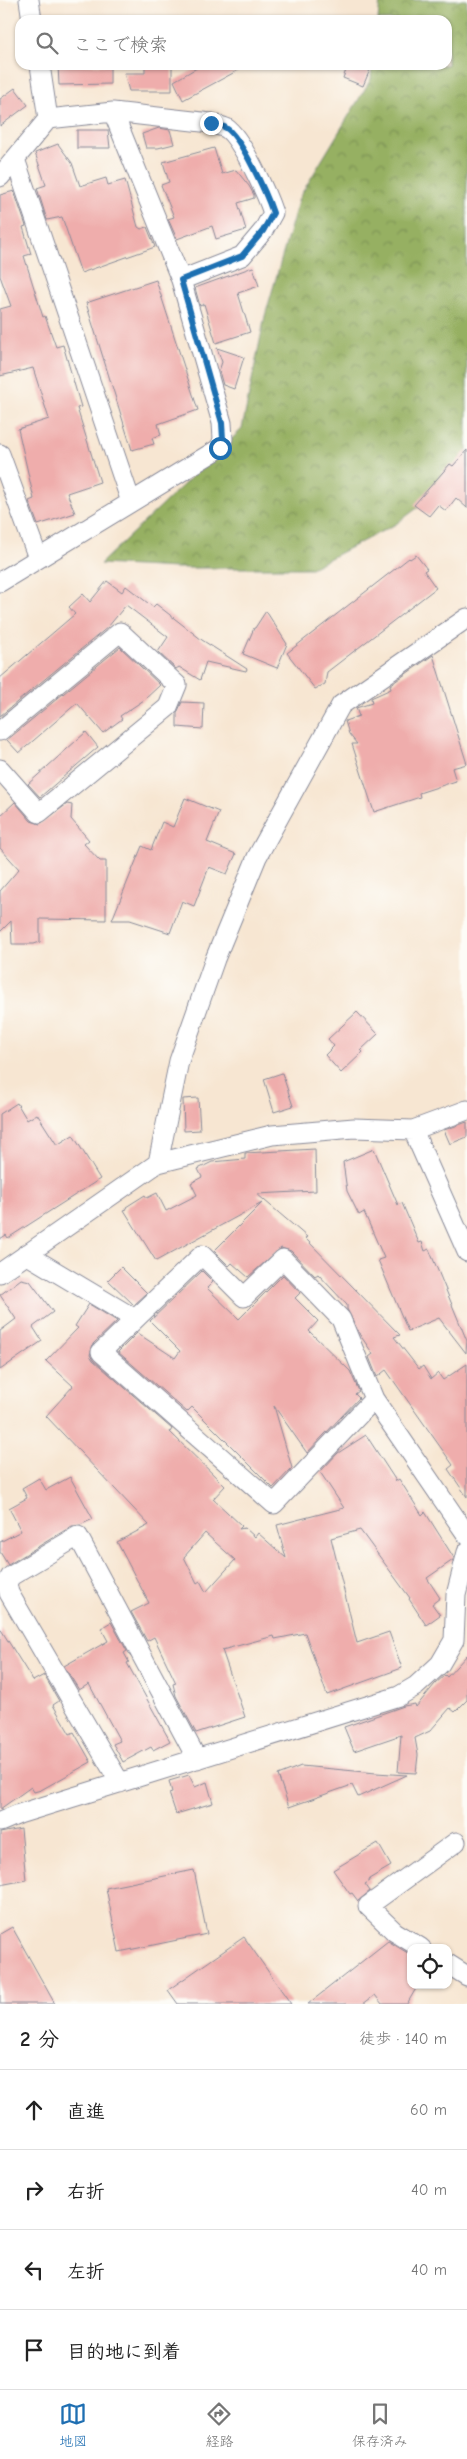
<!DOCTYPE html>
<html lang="ja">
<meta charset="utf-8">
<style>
body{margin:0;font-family:"Comic Neue","Klee One",sans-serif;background:#f2f2f2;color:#222}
.controls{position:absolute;right:15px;bottom:15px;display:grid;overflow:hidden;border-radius:10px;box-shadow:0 1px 4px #0004}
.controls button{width:45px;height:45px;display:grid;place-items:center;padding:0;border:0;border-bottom:1px solid #e0e0e0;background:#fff;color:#222;font:25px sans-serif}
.stop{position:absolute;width:15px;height:15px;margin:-11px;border:4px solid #1f6fb2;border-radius:50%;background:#fff}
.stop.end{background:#1f6fb2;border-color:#fff;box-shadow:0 1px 5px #0008}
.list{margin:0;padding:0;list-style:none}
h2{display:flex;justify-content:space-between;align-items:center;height:65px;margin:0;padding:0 20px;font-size:21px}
h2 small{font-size:16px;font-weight:400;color:#767676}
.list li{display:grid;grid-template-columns:32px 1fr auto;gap:15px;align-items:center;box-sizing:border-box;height:80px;padding:0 20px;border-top:1px solid #e0e0e0}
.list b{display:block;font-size:19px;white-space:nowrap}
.list em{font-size:16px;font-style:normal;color:#767676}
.icon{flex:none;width:28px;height:28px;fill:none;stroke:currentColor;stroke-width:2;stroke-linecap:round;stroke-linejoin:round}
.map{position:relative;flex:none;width:467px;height:2004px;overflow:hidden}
.search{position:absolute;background:#fff;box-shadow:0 1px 4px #0004;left:15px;right:15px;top:15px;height:55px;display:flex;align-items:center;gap:12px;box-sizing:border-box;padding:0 18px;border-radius:15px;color:#767676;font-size:19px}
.sheet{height:385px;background:#fff}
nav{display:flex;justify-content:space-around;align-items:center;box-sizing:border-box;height:70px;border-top:1px solid #e0e0e0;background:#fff;font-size:14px;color:#767676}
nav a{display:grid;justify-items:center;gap:2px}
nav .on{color:#1f6fb2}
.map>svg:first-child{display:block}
.forest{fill:url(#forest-crowns);stroke:#587060}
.building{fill:#efadac;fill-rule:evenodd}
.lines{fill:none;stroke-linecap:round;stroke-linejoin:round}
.street-casing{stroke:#898a98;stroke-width:21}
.street{stroke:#fff;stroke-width:19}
.route{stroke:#1f6fb2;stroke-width:6}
</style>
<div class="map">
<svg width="467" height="2004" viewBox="0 0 467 2004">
<defs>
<pattern id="forest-crowns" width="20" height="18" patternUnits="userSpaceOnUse" patternTransform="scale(1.25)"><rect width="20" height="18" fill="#96b062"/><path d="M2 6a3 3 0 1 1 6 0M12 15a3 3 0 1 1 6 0" fill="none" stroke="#7a9054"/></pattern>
</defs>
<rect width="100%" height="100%" fill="#fdfcf7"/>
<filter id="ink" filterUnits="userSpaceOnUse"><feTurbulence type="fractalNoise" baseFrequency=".02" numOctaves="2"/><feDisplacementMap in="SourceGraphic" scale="10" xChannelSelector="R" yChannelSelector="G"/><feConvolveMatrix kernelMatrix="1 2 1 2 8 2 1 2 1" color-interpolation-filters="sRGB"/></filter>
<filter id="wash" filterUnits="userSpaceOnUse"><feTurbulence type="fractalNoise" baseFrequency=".0096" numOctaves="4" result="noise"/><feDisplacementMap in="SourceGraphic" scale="20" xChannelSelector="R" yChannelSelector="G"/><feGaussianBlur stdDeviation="1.12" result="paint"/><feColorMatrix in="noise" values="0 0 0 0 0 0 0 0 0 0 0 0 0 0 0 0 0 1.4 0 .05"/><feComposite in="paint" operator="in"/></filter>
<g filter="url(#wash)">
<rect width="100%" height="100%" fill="#f7e6d2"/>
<path class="forest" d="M380,0H467V468L456,479L396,524L311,568H176L100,564L242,429L265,316L299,198L371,79L372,65H447V20H378Z"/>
<g id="blocks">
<path class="building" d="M58,65H110V84L59,85Z
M145,65H172V91H129L124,73H145Z
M202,65H248L183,100L174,81Z
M348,65H372L363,86L343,78Z
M15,88L28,105L0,126V99Z
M159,128L170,130L174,144L158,148H146L142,134Z
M77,130H108L110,148H77Z
M58,144L72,163L80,186L106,178L108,185L125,180L138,227L141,229L147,227L155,247L81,273L62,217L47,220L37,188L46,185L35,153Z
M214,148L222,174L236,170L249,186L254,195V198L238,203L246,230L216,239L212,226L177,239L168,219L174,217L161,185L169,182L163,162Z
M14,191L26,226L23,227L31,254L24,256L43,317L45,316L56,347L63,345L81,407L77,408L100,482L67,493L75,513L38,525L29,501L34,499L18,429L49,419L33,368L0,376V309L11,306L0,276V195Z
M253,267L259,286L238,293L250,332L216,343L204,304L200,306L195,288Z
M156,280L198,410L158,424L161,435L152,438L154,444L132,450L86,303Z
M217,348L244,357L234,389L223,385L219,371L222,362Z
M467,450V508L456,498L446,511L438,505L429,516L414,505L450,464L453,466Z
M416,555L427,569L424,571L436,588L327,672L325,684L315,689L287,653L409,558L410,559Z
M107,581L122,592L126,586L153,607L156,604L202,640L247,669L246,671L206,662L200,680L179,667L176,669L158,652L168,637L126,605L108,627L0,716V678L75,614L69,607L83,594L90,602Z
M266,611L287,644L277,668L243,654L254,628H255Z
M120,647L160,685L144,700L120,716L122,719L103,733L77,703L19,753L7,740Z
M433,655L467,764L452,768L456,781L419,793L420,797L374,812L352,744H357L349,734L345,721L359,716L356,708L372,703L371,698L391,689L390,685Z
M182,702L204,703L203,729L177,727V713Z
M86,732L98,747L40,797L28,784Z
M185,798L219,812L207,842L236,854L227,874L209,867L194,906L182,901L170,933L130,920H112L142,846L151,850L162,822L173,827Z
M15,802L31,821L40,824L67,804L72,805L71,819L89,840L84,844L100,861H106V920L40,919V942L34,944H12L11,921L0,932V891L19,869L0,848V816Z
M357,1012L378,1034L361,1050L363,1052L341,1073L325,1055L334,1046L328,1039Z
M282,1073L293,1106L274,1112L264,1079Z
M198,1098L200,1130L184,1131L183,1099Z
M17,1103L27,1120L37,1114L57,1145L73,1135L100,1179L8,1238L6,1235L0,1239V1114Z
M467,1122V1137L450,1144L444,1130Z
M315,1149L316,1191L257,1194L307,1237L305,1238L400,1335L394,1337L419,1369L423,1366L431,1379L438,1373L443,1380L467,1364V1497L448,1469L453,1465L386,1370L377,1377L369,1357L373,1354L360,1335L347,1309V1305L318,1274L315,1276L291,1251L281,1248L248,1277L232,1263L229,1266L214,1251L262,1203L156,1261L124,1210L127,1209L126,1207L145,1195L147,1198L157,1193L166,1211L197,1195L191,1183L202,1177L198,1169L212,1162L245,1159V1153Z
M374,1149L398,1205L402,1203L419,1243L422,1242L425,1251L429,1249L467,1341L466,1353L439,1318L408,1331L378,1260L384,1258L364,1212L359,1215L347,1191L343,1162Z
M121,1267L147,1293L134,1305L108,1280Z
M202,1271L213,1282L207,1288L239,1319L283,1275L300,1293L295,1298L318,1321L309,1331L350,1371L359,1391L355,1394L359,1398L307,1453L274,1406L292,1468L273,1488L192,1407L187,1412L118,1352L137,1333L175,1358L180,1351L150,1321Z
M21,1279L30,1281L53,1312L33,1327L42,1341L0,1370V1331L16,1319L0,1295Z
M89,1304L117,1321L93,1344L90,1355L93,1360L172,1429L170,1432L225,1486L213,1499L242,1526L239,1529L245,1528L255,1537L258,1533L286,1558L277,1525L344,1508L320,1472L338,1453L366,1435L396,1481L399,1479L422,1515L425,1512L454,1558L453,1560L427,1578L440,1598L432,1604L440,1615L426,1625L409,1599L410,1598L360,1530L331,1538L357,1643L389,1632L402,1668L327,1695L305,1633L275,1639L274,1636L222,1650L245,1717L196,1733L176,1696L173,1684L176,1683L154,1637L147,1641L131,1612L149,1603L117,1542L149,1525L46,1416L73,1386L46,1361L78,1328L75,1326ZM205,1533L235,1560L206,1592L200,1581L197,1583L184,1557Z
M70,1477L93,1519L80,1525L72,1526L8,1565L0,1552V1542L21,1531L9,1508L27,1498L22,1488L39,1478L46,1490Z
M111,1622L127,1651L124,1653L129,1662L127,1663L170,1741L153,1750L151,1747L123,1762L113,1744L120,1741L89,1684L79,1690L64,1666L108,1641L101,1628Z
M0,1628L33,1681L44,1675L59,1701L53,1705L70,1734L74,1732L91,1762L41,1790L34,1792L31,1787L0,1809Z
M467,1655V1700L455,1712L450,1708L430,1731L415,1738L418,1755L416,1773L398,1772L401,1735L354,1751L344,1727L404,1706L415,1704L416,1707L435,1684L445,1675L447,1677Z
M301,1766L376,1773L407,1775L358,1797L352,1785L289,1807L278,1775Z
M189,1775L195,1787L207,1782L213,1803L176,1814L169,1793L172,1792L169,1781Z
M21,1829L26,1880L0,1885V1833Z
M378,1843L391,1866L369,1879L370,1881L365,1884L370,1891L358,1901L352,1893L350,1894L333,1870Z
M194,1870L207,1934L119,1952L106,1888Z
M12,1927L55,2004H0V1934Z
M244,1937L291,2004H178L168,1990Z
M388,1941L411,1955V1985H418L407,2004H382L375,1995L363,2004H308Z"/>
</g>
</g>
<g filter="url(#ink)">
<use href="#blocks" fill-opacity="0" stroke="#898a98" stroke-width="1"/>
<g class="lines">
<defs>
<path id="street" d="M29,0L32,20
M40,65L48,119
M113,112L181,280
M15,159L131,502
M0,177L48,119L113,112L211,123C216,125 222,126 226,128C241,137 267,195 273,213L263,231L242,256L181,280L222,423L223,439L220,448L0,582
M0,454L38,558
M0,731L120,632L177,685L168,707L39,813L0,769
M413,1130L467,1252
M158,1163L179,1061L215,959L257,857L341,705L467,618
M26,1254L135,1319
M0,1273L158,1163L272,1135L354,1128L413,1130L467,1110
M374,1399L274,1504L101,1352L202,1255L244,1297L283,1259L341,1319L374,1399L467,1535
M120,1783L9,1593L7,1583L11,1576L78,1536L197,1759
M0,1822L19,1814L399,1696L416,1686L440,1664L454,1640L456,1595L467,1552
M421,1948L395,1932L368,1906L456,1842
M448,1964L467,1976"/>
</defs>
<use href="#street" class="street-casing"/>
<use href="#street" class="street"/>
</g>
</g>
<g class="lines" filter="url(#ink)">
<path class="route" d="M211,123C216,125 222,125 226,128C241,137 267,195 273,213L263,231L242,256L181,280L222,423L223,439L220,448"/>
</g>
</svg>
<div class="controls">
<button><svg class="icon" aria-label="locate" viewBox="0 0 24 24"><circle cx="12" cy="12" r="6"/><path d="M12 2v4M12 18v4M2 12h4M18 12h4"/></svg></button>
</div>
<div class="stop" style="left:220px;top:448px"></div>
<div class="stop end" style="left:211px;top:123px"></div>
<div class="search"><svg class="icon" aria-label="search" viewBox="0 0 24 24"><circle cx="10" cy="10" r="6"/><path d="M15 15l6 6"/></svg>ここで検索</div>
</div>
<section class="sheet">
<h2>2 分<small>徒歩 · 140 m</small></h2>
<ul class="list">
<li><svg class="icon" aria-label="ahead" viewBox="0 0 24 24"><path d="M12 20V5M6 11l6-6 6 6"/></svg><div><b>直進</b></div><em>60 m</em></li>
<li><svg class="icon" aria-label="right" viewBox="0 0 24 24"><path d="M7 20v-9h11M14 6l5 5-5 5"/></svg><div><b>右折</b></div><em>40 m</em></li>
<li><svg class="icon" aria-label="left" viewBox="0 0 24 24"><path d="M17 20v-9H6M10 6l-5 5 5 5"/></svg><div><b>左折</b></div><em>40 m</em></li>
<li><svg class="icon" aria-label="arrive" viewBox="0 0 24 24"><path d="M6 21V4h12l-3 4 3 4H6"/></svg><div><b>目的地に到着</b></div></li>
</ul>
</section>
<nav>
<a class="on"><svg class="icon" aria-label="map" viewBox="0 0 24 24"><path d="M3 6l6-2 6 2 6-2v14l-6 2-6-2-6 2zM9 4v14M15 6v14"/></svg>地図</a>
<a><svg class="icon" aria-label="directions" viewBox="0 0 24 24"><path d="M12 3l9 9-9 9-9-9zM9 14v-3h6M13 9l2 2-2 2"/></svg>経路</a>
<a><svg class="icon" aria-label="saved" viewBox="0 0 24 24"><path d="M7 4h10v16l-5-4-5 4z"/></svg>保存済み</a>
</nav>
